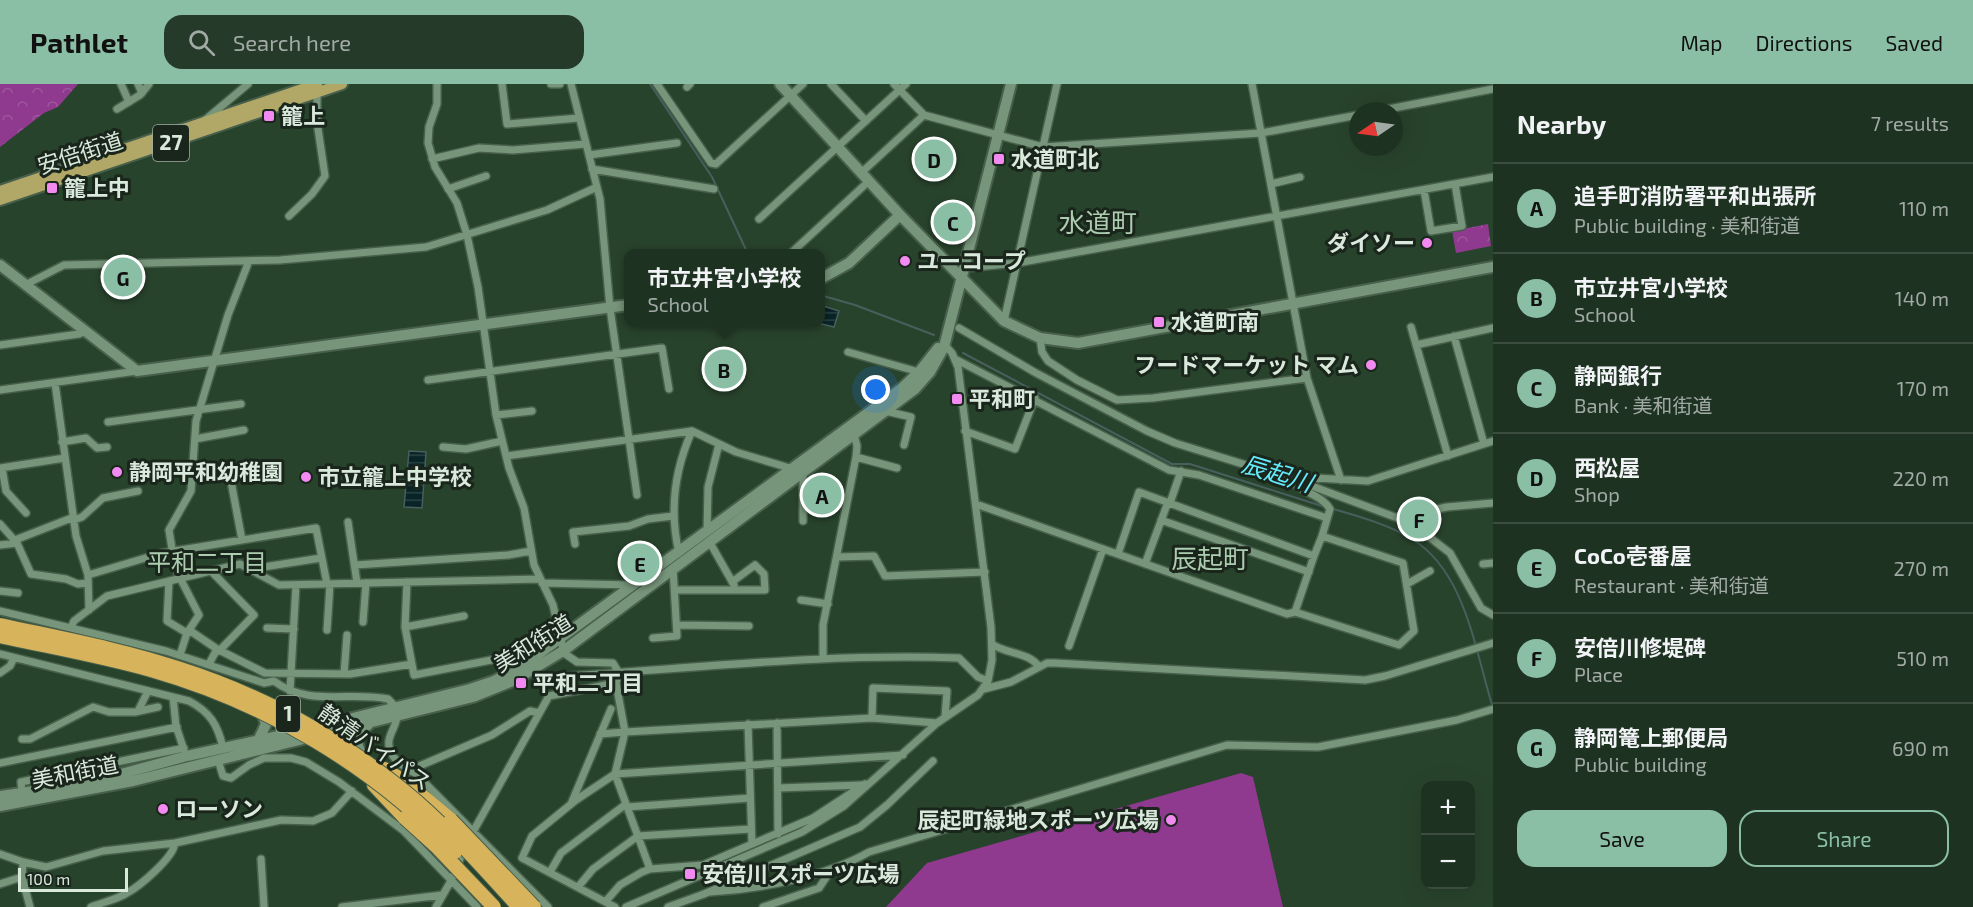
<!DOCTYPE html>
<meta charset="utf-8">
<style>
body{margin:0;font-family:"Exo 2","Noto Sans JP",sans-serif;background:#263a2a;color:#f1f3f6}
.controls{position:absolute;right:18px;bottom:18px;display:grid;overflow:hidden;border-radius:12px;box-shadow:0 6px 24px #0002}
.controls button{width:54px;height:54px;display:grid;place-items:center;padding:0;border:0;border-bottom:2px solid #3c4d3f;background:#1e3221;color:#f1f3f6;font:30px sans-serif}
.compass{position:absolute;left:1349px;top:18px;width:54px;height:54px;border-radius:50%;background:#1e3221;box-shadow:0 6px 24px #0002;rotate:257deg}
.scale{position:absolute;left:18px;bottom:15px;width:110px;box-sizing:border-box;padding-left:6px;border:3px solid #d9e9db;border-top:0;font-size:16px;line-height:21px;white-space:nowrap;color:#d9e9db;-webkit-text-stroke:4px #1a261b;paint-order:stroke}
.you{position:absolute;left:876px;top:306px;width:21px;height:21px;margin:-15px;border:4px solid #fff;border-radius:50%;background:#1a73e8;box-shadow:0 0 0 9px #1a73e833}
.badge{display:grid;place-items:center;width:39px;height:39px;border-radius:50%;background:#8abfa5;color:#111;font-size:20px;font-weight:700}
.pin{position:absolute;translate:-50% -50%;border:3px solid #fff;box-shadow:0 2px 6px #0006}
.popup{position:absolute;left:624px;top:165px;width:201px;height:78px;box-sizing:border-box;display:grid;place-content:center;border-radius:12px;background:#1e3221;filter:drop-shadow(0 2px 4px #0005);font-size:20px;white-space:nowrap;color:#a1aaa5}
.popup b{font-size:22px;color:#f1f3f6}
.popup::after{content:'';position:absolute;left:50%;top:100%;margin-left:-12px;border:12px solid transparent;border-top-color:#1e3221}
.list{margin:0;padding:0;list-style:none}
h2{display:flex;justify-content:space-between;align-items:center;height:78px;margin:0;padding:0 24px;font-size:26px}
h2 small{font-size:20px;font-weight:400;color:#a1aaa5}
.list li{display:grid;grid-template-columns:39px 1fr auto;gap:18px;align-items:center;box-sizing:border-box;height:90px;padding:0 24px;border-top:2px solid #3c4d3f}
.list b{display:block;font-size:22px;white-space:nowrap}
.list p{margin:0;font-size:20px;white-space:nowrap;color:#a1aaa5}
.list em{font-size:20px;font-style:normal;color:#a1aaa5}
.actions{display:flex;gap:12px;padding:18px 24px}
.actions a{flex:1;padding:14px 0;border:2px solid #8abfa5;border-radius:18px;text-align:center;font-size:21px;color:#8abfa5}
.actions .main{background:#8abfa5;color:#111}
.icon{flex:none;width:33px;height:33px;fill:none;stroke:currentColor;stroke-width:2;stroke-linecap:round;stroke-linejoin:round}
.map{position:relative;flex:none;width:1493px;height:823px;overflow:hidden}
header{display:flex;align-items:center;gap:36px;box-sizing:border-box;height:84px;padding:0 30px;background:#8abfa5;color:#111}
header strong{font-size:28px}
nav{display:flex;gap:33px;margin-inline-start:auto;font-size:21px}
.search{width:420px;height:54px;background:#263a2a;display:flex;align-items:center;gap:15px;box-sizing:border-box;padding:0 21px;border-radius:18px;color:#a1aaa5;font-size:22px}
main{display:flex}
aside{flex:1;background:#1e3221}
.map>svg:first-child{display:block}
.grass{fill:#8f398f}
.forest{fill:url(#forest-crowns)}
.water{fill:url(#water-rules);stroke:#475f5d;stroke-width:1.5}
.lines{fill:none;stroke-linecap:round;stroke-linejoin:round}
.stream{stroke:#475f5d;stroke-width:2}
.street-casing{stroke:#475f4b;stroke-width:10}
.secondary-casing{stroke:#475f4b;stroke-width:14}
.primary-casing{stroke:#475f4b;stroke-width:14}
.highway-casing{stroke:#475f4b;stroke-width:16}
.street{stroke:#77957a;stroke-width:7}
.secondary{stroke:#77957a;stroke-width:10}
.primary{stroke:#b1a767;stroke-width:10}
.highway{stroke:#d7b35b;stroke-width:14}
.highway-bridge-casing{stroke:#475f4b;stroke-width:16;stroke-linecap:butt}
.highway-bridge{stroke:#d7b35b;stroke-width:14}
.poi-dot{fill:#f38af1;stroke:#1a261b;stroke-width:2}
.labels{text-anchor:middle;stroke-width:6;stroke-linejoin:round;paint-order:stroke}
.shield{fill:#1a261b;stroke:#a0aea1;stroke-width:1.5}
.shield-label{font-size:21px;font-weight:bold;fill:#d9e9db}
.poi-label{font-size:22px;font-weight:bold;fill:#d9e9db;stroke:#1a261b;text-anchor:start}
.street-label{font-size:22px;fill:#d9e9db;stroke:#1a261b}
.water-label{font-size:24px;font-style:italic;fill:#66ebfd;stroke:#1a261b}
.neighbourhood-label{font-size:24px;fill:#adcdb0;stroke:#1a261b}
.quarter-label{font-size:26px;fill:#adcdb0;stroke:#1a261b}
</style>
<header>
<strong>Pathlet</strong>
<div class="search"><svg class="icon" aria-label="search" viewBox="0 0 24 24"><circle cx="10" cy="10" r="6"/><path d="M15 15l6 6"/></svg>Search here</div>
<nav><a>Map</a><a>Directions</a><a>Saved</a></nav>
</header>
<main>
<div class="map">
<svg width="1493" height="823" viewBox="0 0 1493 823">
<defs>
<pattern id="forest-crowns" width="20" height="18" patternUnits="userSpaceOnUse" patternTransform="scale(1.5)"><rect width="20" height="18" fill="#8f398f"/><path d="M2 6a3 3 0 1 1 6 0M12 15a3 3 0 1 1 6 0" fill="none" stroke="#9e569e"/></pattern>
<pattern id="water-rules" width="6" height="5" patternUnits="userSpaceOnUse" patternTransform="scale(1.5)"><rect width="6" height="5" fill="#082427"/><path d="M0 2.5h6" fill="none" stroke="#2b4446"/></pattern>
</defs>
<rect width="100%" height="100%" fill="#28432c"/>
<path class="grass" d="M1241,689L1253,693L1283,823H886L927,779Z"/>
<path class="forest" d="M0,0H78L58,23L44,29L0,63Z
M1488,140L1491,162L1456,169L1452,147Z"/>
<path class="water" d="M820,221L839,227L834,243L818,239Z
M409,367L426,368L422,424L404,423Z"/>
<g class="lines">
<path class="stream" d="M650,0L712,93L748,170
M820,211L855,221L934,251
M963,269L1172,380H1190L1325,423
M1330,424C1357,432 1388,440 1412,455C1466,488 1475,567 1493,624"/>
<defs>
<path id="street" d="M121,0L129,18
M138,0L142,9
M437,0V20L429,43L428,59L435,83L457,119L467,151L478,203L496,331L509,384L524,424L534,481L553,521L564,569L577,578L613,579L619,589L616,599L549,612L469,755
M502,0L507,40L579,34
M551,0H560
M571,0L600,115L610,224L637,411
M657,0L711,79L716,80L803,0
M831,0L866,37
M894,0L924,31L1043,63L1261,49L1358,31
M1252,0L1307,294L1341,396
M687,3L690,0
M117,25L140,11L149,0
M1378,27L1493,5
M205,36L248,0
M589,71L677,59
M432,75L479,64L513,66L586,60
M592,85L714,105
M861,89L924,31
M1271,100L1300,93
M448,105L486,92
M1424,106L1431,147L1462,142L1455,100
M289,132L312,110L325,92L317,38V9
M759,135L906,0
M790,170L869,97
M966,184L1017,179L1493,93
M25,201L64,181L280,176L426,163L547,126L597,103
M1004,237L1057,0
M1411,243L1448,372
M959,244L1036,289L1147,347L1175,359L1301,398L1411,439L1450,469L1481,524L1493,531
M1454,252L1484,360
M1040,254L1042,268L1048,277L1077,296L1117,316L1153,314L1307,294
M0,261L79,250L85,247
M1416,261L1493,244
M848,268L919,288
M955,275L1169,386L1199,391L1327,434
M428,296L662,264L669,305
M55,299L76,452L88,491L89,526
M0,306L137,287
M885,327L911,333L904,361
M496,331L532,327
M108,338L241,320
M965,347L1015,365L1035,314
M195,355L244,346
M62,358L86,354L97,364L107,363
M443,363L466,365L502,357
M506,372L692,347L736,368L803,388V437
M856,373L897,384
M0,384L65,374
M2,384L6,407L26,429
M193,391L228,392L250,388
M230,392L242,456
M1298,393L1368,397L1493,357
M1288,394C1299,408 1321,410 1330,425L1322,452
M1170,419L1181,387
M976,420L1287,530L1295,528L1399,561L1414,547L1403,479L1322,452L1314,472L1139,408L1118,470
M1399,433L1447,423L1493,419
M74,436L82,433L103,414L138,407
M1161,436L1309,488
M348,438L357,499
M0,440L17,459
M707,448L708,403L719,360
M15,456L74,433
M709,457L734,501
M575,460L573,448L629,442L648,435L673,432
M0,461L17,459L31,490L66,495L78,500L88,499
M679,469C669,426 674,387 692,347
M838,473L874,472L885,492L985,488
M1145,480L1168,418
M1483,480L1493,479
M355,481L508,471L531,467
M251,485L321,474
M212,488L254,531L219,567
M88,491L162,469L316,444L327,500
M169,497L167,537L187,549
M407,498L405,543L414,591L522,570L531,577
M542,499L632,501
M1407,500L1430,487
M675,506H765L764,490L755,481L732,498
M0,507L18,509
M801,516L828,520
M0,527L166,567L264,599L274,597C308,623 350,607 388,615C413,637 377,649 393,672C398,680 408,685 416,690L548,823
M1295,528L1314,472
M363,538L366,499
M677,541L749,542
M405,543L464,532
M71,544L74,537L107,512L240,480L279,501L540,495
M267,544L294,545
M189,546L217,565L265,589L350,590L412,580
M327,546L330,500
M653,554L677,552L673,484
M992,560C1005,570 1030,568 1039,583
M1069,562L1103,465
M0,570L189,617C210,628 218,641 223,664
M180,571L187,549L199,531L175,484L169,446L191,407L196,337L228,231L249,177
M823,573V541L856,373L857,362L854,350
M209,580L217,565
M0,589L10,582L14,574
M344,590L347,551
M551,593C687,585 823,569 959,574L978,593L988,597
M984,605L1011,598L1047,579H1055L1365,596L1385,592L1493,559
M290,607L296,501
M173,613L176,642L184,666
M138,627L148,607
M872,634L873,604L947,607L945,633
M777,639L778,750
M748,640L752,760
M600,650L625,648L616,599
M22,655H30L93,623L109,628H135L158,623
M218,676L223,692L231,694L249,681L264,674H291L306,678L339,698L404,747L477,823
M0,679L177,643
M410,686L492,651L530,627L539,629
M778,704L862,701
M22,709L21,698L184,664
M571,720L611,625
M627,723L750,714
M0,770L23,778L22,793L30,823
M261,775L264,823
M23,778L46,783L103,767L175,759
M650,785L615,690L625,648L872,634L937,639
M550,788L561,769L626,720
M0,800L22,793
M578,803L593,785L638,752L751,745
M710,808C760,805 825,793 869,768L1227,661L1318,663L1457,636L1493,625
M606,817L620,801L642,788L650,785L703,781L813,734L865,700
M91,823C103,818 116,816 127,809C140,802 174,773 175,759L281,736L313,737L332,729L352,707
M342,823L442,811
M436,823L452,795L464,765
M615,823L522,774L532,752L576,716L615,690L903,671
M626,823L802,748L844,722L937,639L978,611L988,597L992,576L991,543L958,283L952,269L944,260
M668,823L704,810L860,743L887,721L933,677
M763,823L819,804L831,786"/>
<path id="secondary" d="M780,0L900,131
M0,181L137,287L628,221
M820,195L849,179L900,131L1004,237L1040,254L1078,259L1493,183
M316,643L470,605L494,597L521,583L902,304L919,288L938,264
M258,657L266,640L261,625
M361,669C354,657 357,648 368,641
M0,712L88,699L187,672L296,648
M0,722L133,697L473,613L515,596L563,567L915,305L930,288L944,263L1011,0"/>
<path id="primary" d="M0,107L317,0
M0,116L342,0"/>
<path id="highway" d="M384,685L407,699L451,736
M374,701L405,734"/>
</defs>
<use href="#street" class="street-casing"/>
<use href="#secondary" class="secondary-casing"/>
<use href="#primary" class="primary-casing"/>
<use href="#highway" class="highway-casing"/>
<use href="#street" class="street"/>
<use href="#secondary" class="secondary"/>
<use href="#primary" class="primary"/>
<use href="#highway" class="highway"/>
<defs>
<path id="highway-bridge" d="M0,541C59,554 120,565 177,584C259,610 337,652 404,707C446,741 482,783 519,823
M0,552C50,563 101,572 151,586C266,619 372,681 455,768
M405,734L436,762L494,823
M451,736L534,823"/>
</defs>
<use href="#highway-bridge" class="highway-bridge-casing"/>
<use href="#highway-bridge" class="highway-bridge"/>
</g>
<g class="poi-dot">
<rect x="263" y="26" width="12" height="12" rx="3"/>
<rect x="993" y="69" width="12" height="12" rx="3"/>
<rect x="46" y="98" width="12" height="12" rx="3"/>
<circle cx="1427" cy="159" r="6"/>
<circle cx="905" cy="177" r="6"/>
<rect x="1153" y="232" width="12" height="12" rx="3"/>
<circle cx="1371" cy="281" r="6"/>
<rect x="951" y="309" width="12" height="12" rx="3"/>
<circle cx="117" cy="388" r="6"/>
<circle cx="306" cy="393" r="6"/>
<rect x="515" y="593" width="12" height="12" rx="3"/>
<circle cx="163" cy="725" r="6"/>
<circle cx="1171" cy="736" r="6"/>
<rect x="684" y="784" width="12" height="12" rx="3"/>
</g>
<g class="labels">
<g class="shield">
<rect x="153" y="41" width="36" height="36" rx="4.5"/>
<rect x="276" y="612" width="24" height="36" rx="4.5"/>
</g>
<g class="shield-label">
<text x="171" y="66">27</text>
<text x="288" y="637">1</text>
</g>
<g class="poi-label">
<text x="281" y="40">籠上</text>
<text x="1011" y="83">水道町北</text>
<text x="64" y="112">籠上中</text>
<text x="1415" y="167" text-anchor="end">ダイソー</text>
<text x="917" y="185">ユーコープ</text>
<text x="1171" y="246">水道町南</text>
<text x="1359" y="289" text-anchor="end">フードマーケット マム</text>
<text x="969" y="323">平和町</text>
<text x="129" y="396">静岡平和幼稚園</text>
<text x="318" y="401">市立籠上中学校</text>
<text x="533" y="607">平和二丁目</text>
<text x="175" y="733">ローソン</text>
<text x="1159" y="744" text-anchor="end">辰起町緑地スポーツ広場</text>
<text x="702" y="798">安倍川スポーツ広場</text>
</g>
<g class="street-label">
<text transform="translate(80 69) rotate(-18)" y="8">安倍街道</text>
<text transform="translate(533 559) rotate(-32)" y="8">美和街道</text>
<text transform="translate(375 663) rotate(35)" y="8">静清バイパス</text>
<text transform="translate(75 688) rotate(-11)" y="8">美和街道</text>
</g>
<g class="water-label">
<text transform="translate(1277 390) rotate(17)" y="8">辰起川</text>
</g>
<g class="neighbourhood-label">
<text x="207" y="487">平和二丁目</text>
</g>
<g class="quarter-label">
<text x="1098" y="148">水道町</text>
<text x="1210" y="484">辰起町</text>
</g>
</g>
</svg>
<div class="controls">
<button>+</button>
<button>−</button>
</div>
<svg class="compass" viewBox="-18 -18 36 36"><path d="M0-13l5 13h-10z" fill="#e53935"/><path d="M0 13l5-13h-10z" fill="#a1aaa5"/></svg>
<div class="scale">100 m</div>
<div class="you"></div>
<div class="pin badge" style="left:822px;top:411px">A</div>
<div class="pin badge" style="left:724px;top:285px">B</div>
<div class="popup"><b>市立井宮小学校</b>School</div>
<div class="pin badge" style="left:953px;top:138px">C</div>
<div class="pin badge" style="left:934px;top:75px">D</div>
<div class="pin badge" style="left:640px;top:479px">E</div>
<div class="pin badge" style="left:1419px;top:435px">F</div>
<div class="pin badge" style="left:123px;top:193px">G</div>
</div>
<aside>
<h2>Nearby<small>7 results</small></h2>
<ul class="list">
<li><span class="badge">A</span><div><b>追手町消防署平和出張所</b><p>Public building · 美和街道</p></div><em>110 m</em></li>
<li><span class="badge">B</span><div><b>市立井宮小学校</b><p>School</p></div><em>140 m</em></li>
<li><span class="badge">C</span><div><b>静岡銀行</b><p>Bank · 美和街道</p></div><em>170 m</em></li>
<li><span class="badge">D</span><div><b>西松屋</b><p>Shop</p></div><em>220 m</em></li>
<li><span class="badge">E</span><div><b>CoCo壱番屋</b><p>Restaurant · 美和街道</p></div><em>270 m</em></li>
<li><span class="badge">F</span><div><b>安倍川修堤碑</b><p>Place</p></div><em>510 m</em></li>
<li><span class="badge">G</span><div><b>静岡篭上郵便局</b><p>Public building</p></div><em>690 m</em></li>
</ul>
<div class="actions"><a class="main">Save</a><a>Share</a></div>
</aside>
</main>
